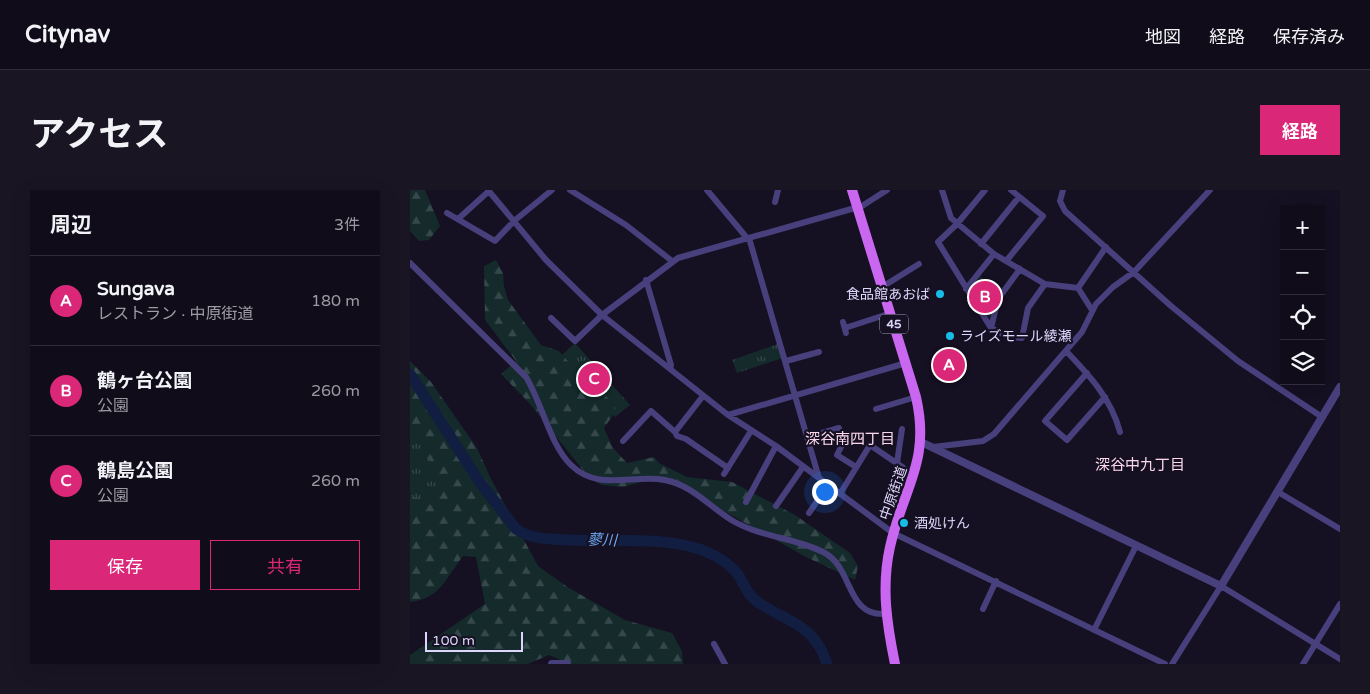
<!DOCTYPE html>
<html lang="ja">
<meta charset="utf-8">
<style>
body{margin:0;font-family:"Varela Round","Noto Sans JP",sans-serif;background:#191523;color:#f1f3f6}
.controls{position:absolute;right:15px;top:15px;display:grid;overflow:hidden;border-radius:0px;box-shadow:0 5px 20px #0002}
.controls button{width:45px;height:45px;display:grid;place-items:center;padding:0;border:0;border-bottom:1px solid #302c39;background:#100c1a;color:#f1f3f6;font:25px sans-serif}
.scale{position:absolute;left:15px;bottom:12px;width:98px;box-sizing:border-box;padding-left:5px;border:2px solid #ddd5fb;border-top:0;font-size:14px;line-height:18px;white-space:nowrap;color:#ddd5fb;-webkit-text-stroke:4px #151022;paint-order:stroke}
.you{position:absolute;left:414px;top:301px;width:18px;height:18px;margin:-12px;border:4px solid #fff;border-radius:50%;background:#1a73e8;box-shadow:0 0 0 8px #1a73e833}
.badge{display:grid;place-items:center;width:32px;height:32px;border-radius:50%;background:#db2777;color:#fff;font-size:16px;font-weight:700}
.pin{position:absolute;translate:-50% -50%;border:2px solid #fff;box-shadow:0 1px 5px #0006}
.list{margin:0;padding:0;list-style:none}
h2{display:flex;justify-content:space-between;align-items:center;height:65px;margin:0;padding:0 20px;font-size:21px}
h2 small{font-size:16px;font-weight:400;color:#9c9ba2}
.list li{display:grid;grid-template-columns:32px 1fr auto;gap:15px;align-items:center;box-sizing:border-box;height:90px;padding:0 20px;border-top:1px solid #302c39}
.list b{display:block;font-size:19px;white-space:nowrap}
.list p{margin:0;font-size:16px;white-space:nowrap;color:#9c9ba2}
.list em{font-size:16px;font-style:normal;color:#9c9ba2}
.actions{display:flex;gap:10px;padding:15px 20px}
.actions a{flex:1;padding:11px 0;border:1px solid #db2777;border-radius:0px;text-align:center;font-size:18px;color:#db2777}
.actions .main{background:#db2777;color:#fff}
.icon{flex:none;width:28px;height:28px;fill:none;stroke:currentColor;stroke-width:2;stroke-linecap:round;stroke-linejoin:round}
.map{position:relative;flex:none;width:930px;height:474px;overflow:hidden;border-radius:0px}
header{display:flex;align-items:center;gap:30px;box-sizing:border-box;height:70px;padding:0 25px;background:#100c1a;border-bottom:1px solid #302c39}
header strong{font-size:24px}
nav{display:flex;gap:28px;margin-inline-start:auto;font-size:18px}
.intro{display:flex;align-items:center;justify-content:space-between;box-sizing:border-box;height:120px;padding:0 30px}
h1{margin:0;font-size:35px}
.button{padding:12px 22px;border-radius:0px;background:#db2777;color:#fff;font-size:18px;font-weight:700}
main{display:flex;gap:30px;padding:0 30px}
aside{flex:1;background:#100c1a;border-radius:0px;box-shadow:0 5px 20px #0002}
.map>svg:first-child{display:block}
.grass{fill:url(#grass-tufts)}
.forest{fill:url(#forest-firs)}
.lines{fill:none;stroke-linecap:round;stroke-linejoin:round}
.river{stroke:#111e41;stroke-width:11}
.minor{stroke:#48407d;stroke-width:6}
.tertiary{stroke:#48407d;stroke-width:8}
.primary{stroke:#ca67f0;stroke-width:10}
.poi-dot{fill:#16bde6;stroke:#151022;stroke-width:2}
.labels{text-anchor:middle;stroke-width:4.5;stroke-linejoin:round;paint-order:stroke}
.shield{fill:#151022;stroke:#a19aba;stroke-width:1}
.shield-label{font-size:12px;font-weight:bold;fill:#ddd5fb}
.poi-label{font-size:14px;fill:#ddd5fb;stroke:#151022;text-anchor:start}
.street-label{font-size:14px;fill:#ddd5fb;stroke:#151022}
.neighbourhood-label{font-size:15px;fill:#fbd7eb;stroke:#151022}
.water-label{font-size:15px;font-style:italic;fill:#6da8f1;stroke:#151022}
</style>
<header>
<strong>Citynav</strong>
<nav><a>地図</a><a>経路</a><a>保存済み</a></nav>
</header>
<div class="intro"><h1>アクセス</h1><a class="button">経路</a></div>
<main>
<aside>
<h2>周辺<small>3件</small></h2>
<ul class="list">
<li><span class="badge">A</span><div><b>Sungava</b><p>レストラン · 中原街道</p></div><em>180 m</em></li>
<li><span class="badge">B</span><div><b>鶴ヶ台公園</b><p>公園</p></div><em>260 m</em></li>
<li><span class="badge">C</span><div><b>鶴島公園</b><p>公園</p></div><em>260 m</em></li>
</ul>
<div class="actions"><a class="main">保存</a><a>共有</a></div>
</aside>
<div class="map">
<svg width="930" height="474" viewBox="0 0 930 474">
<defs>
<pattern id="grass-tufts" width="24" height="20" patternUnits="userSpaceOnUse" patternTransform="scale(1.25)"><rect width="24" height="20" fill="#142a2b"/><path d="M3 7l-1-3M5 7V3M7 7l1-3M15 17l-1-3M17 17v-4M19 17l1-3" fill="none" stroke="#36484b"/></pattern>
<pattern id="forest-firs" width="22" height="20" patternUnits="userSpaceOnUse" patternTransform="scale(1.25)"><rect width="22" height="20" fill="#142a2b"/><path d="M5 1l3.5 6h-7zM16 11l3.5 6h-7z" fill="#36484b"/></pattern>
</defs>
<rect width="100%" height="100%" fill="#151022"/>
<path class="grass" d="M571,86L587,106L581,126L577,127L561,101V96Z
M165,153L220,215L205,227L151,166Z
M368,154L373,168L327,183L322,170Z
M0,196L77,314L0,316Z"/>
<path class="forest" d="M0,0H15L30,36L19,50L9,51L0,41Z
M86,70L93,83L94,96L98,110L131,155L149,161L171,186L187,192L206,221L194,238L203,258L217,273L244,267L249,273L277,287L322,292L385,325L440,363L448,376L445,390L394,366L271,297L239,290L213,297L191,295L176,284L120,214L91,184L106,171L75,130L74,76Z
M0,171L21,192L67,258L81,289L128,376L159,398L215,430L262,443L272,461L273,474H160L139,465L118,474H0V465L75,414L66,367L53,366C36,388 30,409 0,412V307L21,309L32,305L31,293L9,249L0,238Z"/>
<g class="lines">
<path class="river" d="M0,184L69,291L106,339C122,350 142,349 161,350C203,352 252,346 292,360C307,366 320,373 329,386C335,396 339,407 349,413C380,433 405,435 417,474"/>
<path class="minor" d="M78,0L136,70L192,125L318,225L366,256L483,343L755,474
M160,0L216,35L262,71
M297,0L337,48
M532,0L541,28L584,64L635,94L668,98
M575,0L547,34L528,52L581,138L599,147L612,148L618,118L635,94
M653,0L650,11L655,21L761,116L828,171L912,227
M365,12L368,0
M37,23L85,51L104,31L142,0
M48,29L79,1
M339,48L409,288
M571,54L609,7
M597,70L633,26L601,0
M0,73L116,187C132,213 140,255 161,275C188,302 223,284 255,290C282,295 301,318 323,331C351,347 385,348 413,362C444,377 435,427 476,424
M236,90L261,175L260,179
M472,97L509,74
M668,98L696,57
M668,98L682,120
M556,99L584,64
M141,128L165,151L192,125L268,68L452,16L477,0
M433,132L436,143
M435,138L481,123
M581,138L588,109L610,79
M656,161C679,185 701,208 710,242
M376,171L409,162
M677,183L635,231L657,250L695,207
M466,219L506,207
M318,225L496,173
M265,242L267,246L276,249L318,278
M398,247L429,238L433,253L427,265L446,277
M213,251L241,221L265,242L293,206
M523,257L573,251L584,244L672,142L686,114L703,97L724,82L800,0
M487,273L492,239
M314,284L341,241
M868,302L930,339
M430,304L460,255L504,285
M336,312L366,256
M366,316L393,277
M399,323L418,295
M573,419L586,391
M684,440L726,356
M304,454L315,474
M762,474L811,396L930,469
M893,474L930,414"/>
<path class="tertiary" d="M511,252L811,396L930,197
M142,474H157"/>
<path class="primary" d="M442,0L506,207C521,272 493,298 480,357C471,397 477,435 485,474"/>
</g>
<g class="poi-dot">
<circle cx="530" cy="104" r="5"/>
<circle cx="540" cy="146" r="5"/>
<circle cx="494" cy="333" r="5"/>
</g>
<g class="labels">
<rect class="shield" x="470" y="124.5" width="28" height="19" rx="4"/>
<g class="shield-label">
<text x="484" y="138">45</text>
</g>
<g class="poi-label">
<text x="520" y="109" text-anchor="end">食品館あおば</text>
<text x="550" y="151">ライズモール綾瀬</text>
<text x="504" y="338">酒処けん</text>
</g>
<g class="street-label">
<text transform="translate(483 303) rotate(-71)" y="5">中原街道</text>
</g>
<g class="neighbourhood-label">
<text x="440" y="254">深谷南四丁目</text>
<text x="730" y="280">深谷中九丁目</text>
</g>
<g class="water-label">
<text transform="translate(192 350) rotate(2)" y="5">蓼川</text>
</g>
</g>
</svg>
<div class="controls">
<button>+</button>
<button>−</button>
<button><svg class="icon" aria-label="locate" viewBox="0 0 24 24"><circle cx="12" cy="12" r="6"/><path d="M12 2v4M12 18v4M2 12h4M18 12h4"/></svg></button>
<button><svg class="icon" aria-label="layers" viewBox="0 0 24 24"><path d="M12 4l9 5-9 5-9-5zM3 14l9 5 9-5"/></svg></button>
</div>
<div class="scale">100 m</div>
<div class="you"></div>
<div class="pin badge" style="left:539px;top:175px">A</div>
<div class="pin badge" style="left:575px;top:107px">B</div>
<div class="pin badge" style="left:184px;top:189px">C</div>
</div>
</main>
